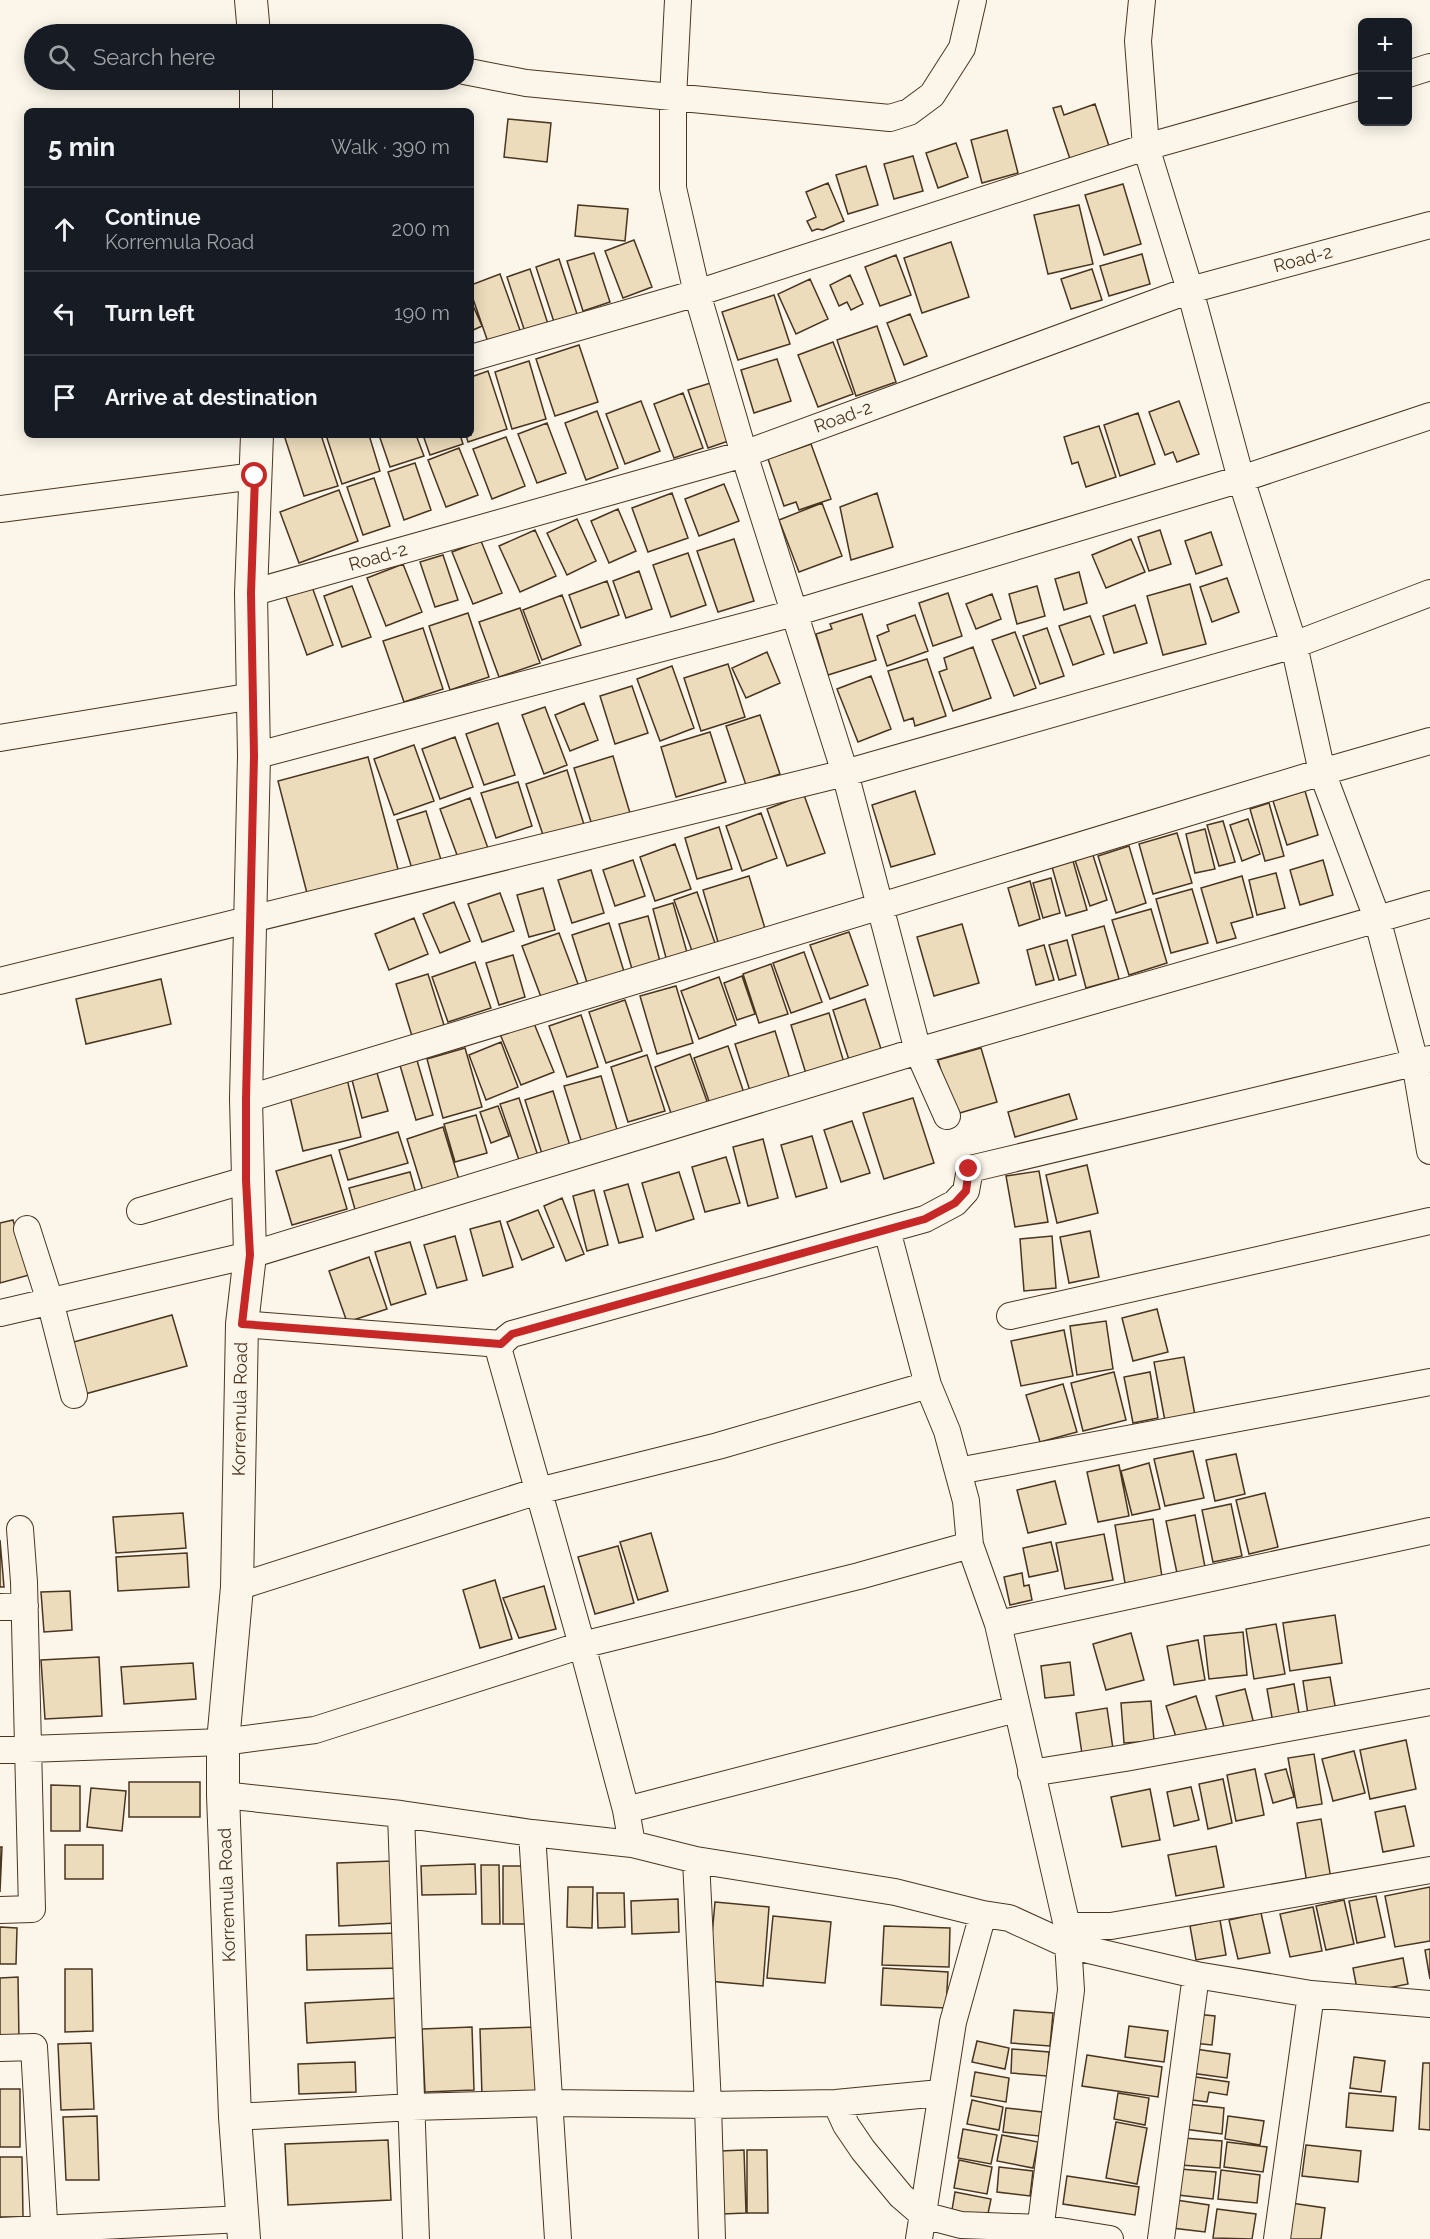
<!DOCTYPE html>
<meta charset="utf-8">
<style>
body{margin:0;font-family:Raleway,sans-serif;background:#242831;color:#f1f3f6}
.controls{position:absolute;right:18px;top:18px;display:grid;overflow:hidden;border-radius:9px;box-shadow:0 3px 15px #0003}
.controls button{width:54px;height:54px;display:grid;place-items:center;padding:0;border:0;border-bottom:2px solid #363941;background:#171b24;color:#f1f3f6;font:30px sans-serif}
.stop{position:absolute;width:18px;height:18px;margin:-14px;border:4px solid #c62828;border-radius:50%;background:#fff}
.stop.end{background:#c62828;border-color:#fff;box-shadow:0 2px 6px #0008}
.list{margin:0;padding:0;list-style:none}
h2{display:flex;justify-content:space-between;align-items:center;height:78px;margin:0;padding:0 24px;font-size:26px}
h2 small{font-size:20px;font-weight:400;color:#9ea1a6}
.list li{display:grid;grid-template-columns:39px 1fr auto;gap:18px;align-items:center;box-sizing:border-box;height:84px;padding:0 24px;border-top:2px solid #363941}
.list b{display:block;font-size:22px;white-space:nowrap}
.list p{margin:0;font-size:20px;white-space:nowrap;color:#9ea1a6}
.list em{font-size:20px;font-style:normal;color:#9ea1a6}
.icon{flex:none;width:33px;height:33px;fill:none;stroke:currentColor;stroke-width:2;stroke-linecap:round;stroke-linejoin:round}
.map{position:relative;flex:none;width:1430px;height:2239px;overflow:hidden}
.search{position:absolute;background:#171b24;box-shadow:0 3px 15px #0003;left:24px;top:24px;width:450px;height:66px;display:flex;align-items:center;gap:15px;box-sizing:border-box;padding:0 21px;border-radius:33px;color:#9ea1a6;font-size:22px}
.panel{position:absolute;background:#171b24;box-shadow:0 3px 15px #0003;left:24px;top:108px;width:450px;height:330px;border-radius:9px}
.map>svg:first-child{display:block}
.building{fill:#ecdcbc;stroke:#4a3520;stroke-width:1.5}
.lines{fill:none;stroke-linecap:round;stroke-linejoin:round}
.minor-casing{stroke:#4a3520;stroke-width:28}
.tertiary-casing{stroke:#4a3520;stroke-width:34}
.minor{stroke:#fbf6e9;stroke-width:26}
.tertiary{stroke:#fbf6e9;stroke-width:32}
.route{stroke:#c62828;stroke-width:8}
.labels{text-anchor:middle;stroke-width:4.5;stroke-linejoin:round;paint-order:stroke}
.street-label{font-size:18px;fill:#4a3520;stroke:#fbf6e9}
</style>
<div class="map">
<svg width="1430" height="2239" viewBox="0 0 1430 2239">
<rect width="100%" height="100%" fill="#fbf6e9"/>
<path class="building" d="M1095,104L1110,149L1071,162L1053,108L1061,106L1064,115Z
M508,119L551,123L547,162L504,157Z
M1007,130L1018,173L982,183L971,140Z
M956,143L968,177L938,188L926,153Z
M913,156L923,191L894,199L884,164Z
M866,166L878,205L848,214L836,175Z
M828,183L844,221L823,230L817,229L812,231L807,221L816,217L806,192Z
M1123,184L1141,244L1104,255L1085,195Z
M578,205L628,209L625,241L575,236Z
M1079,205L1093,264L1048,274L1034,215Z
M634,240L652,287L623,298L605,251Z
M951,242L969,297L922,313L904,258Z
M594,253L610,302L583,311L567,261Z
M1142,254L1150,284L1109,296L1100,266Z
M896,255L911,295L880,306L865,267Z
M559,259L578,317L555,325L536,267Z
M530,269L548,324L525,332L507,277Z
M1092,269L1102,300L1071,309L1061,279Z
M500,274L521,333L489,345L471,293V285Z
M850,275L863,304L851,310L847,302L839,306L830,285Z
M810,279L828,319L796,334L778,294Z
M774,295L790,344L738,360L722,312Z
M471,301L482,326L471,331Z
M910,314L927,356L904,365L887,323Z
M877,326L896,382L856,396L837,340Z
M833,342L853,394L818,407L798,355Z
M579,345L598,402L555,416L536,359Z
M777,359L791,401L754,413L741,370Z
M529,361L546,419L512,429L495,372Z
M488,371L507,429L468,442L466,435H471V377Z
M717,381L737,438L708,448L688,390Z
M683,393L703,448L674,458L654,404Z
M641,401L660,451L625,464L606,414Z
M1179,401L1199,454L1177,462L1173,452L1165,455L1149,412Z
M597,411L618,468L586,480L565,423Z
M1138,413L1155,464L1120,476L1104,425Z
M547,423L566,473L537,483L518,434Z
M1099,426L1116,477L1086,487L1078,462L1072,464L1064,437Z
M284,435H321L338,486L304,496Z
M326,435H369L380,471L342,484Z
M379,435H416L424,456L390,467Z
M423,435H460L463,444L430,455Z
M506,437L525,486L492,499L473,449Z
M811,444L831,499L799,510L796,502L784,506L768,459Z
M459,448L478,495L446,507L428,460Z
M415,463L431,510L404,520L388,472Z
M374,478L390,526L363,535L347,487Z
M724,484L739,521L699,536L685,499Z
M339,490L358,541L299,563L280,512Z
M672,493L688,538L648,552L632,508Z
M877,493L893,547L851,560L840,507Z
M822,503L842,556L799,572L779,520Z
M618,509L636,551L609,563L591,521Z
M577,519L596,561L567,575L547,533Z
M535,530L556,576L520,592L499,546Z
M1160,530L1171,564L1149,571L1138,537Z
M1211,532L1222,565L1196,574L1185,541Z
M734,539L754,601L718,612L697,551Z
M1131,539L1145,572L1106,588L1092,555Z
M481,541L502,593L473,604L452,552Z
M688,553L706,605L671,617L653,565Z
M443,555L458,600L435,607L420,562Z
M403,564L422,612L386,626L367,578Z
M639,571L652,609L626,618L613,581Z
M1079,572L1087,603L1064,610L1055,579Z
M1227,578L1239,612L1212,622L1200,587Z
M607,581L619,615L581,628L569,595Z
M311,584L333,645L307,655L285,594Z
M1190,584L1206,644L1163,655L1147,596Z
M352,586L371,637L342,647L324,596Z
M1037,586L1045,616L1017,624L1009,594Z
M948,593L962,636L933,646L919,603Z
M992,594L1001,619L976,629L966,604Z
M562,595L581,645L542,660L523,610Z
M1135,605L1147,643L1114,653L1103,616Z
M520,608L540,663L499,677L479,622Z
M468,613L489,677L450,690L429,626Z
M862,614L876,660L828,675L816,634L832,629L830,624Z
M915,615L928,651L887,666L877,636L889,631L887,625Z
M1090,616L1104,654L1073,665L1059,626Z
M423,628L443,689L404,702L383,641Z
M1047,628L1064,676L1040,684L1023,636Z
M1015,632L1036,688L1014,696L992,640Z
M973,647L991,698L953,711L939,672L947,669L944,658Z
M767,652L780,683L746,698L732,668Z
M927,659L946,716L915,726L913,718L904,721L888,671Z
M728,664L745,717L701,731L684,678Z
M672,666L694,728L660,741L637,679Z
M871,676L891,729L858,742L837,689Z
M632,686L648,733L615,744L600,696Z
M584,703L598,740L570,751L555,715Z
M545,707L567,765L544,774L522,715Z
M760,715L780,774L746,785L726,726Z
M498,723L515,775L484,785L466,734Z
M710,732L726,782L676,797L661,747Z
M455,737L473,787L440,799L422,749Z
M414,745L434,801L394,815L374,759Z
M613,756L630,813L592,825L574,768Z
M368,757L399,873L308,897L278,781Z
M567,770L586,831L546,844L526,784Z
M518,782L532,826L496,838L481,793Z
M915,791L935,854L891,867L872,805Z
M1305,791L1318,835L1287,845L1273,801Z
M804,795L825,853L787,866L767,809Z
M470,798L489,851L460,863L440,809Z
M1269,803L1284,856L1265,861L1250,809Z
M426,811L442,863L413,872L397,820Z
M761,813L777,858L742,871L726,826Z
M1248,819L1260,854L1242,861L1230,825Z
M1223,821L1235,862L1219,866L1207,825Z
M719,827L732,869L697,879L685,838Z
M1205,829L1215,869L1195,873L1186,834Z
M1177,833L1192,883L1153,894L1139,844Z
M675,844L691,889L655,901L640,857Z
M1129,846L1146,903L1116,913L1098,856Z
M1092,852L1107,900L1090,906L1074,857Z
M633,860L645,896L615,906L603,870Z
M1323,860L1333,895L1300,905L1290,870Z
M1073,861L1087,910L1066,916L1052,867Z
M591,870L604,913L572,923L558,880Z
M1276,873L1285,908L1257,915L1249,880Z
M749,876L767,935L720,949L703,890Z
M1242,876L1253,917L1231,923L1236,938L1217,943L1201,888Z
M1051,878L1060,913L1043,918L1033,883Z
M1030,881L1040,919L1019,926L1008,888Z
M543,888L555,930L529,937L517,895Z
M1192,889L1208,943L1171,953L1156,899Z
M697,892L715,943L692,951L674,900Z
M500,893L514,931L482,942L468,904Z
M454,902L470,941L440,953L423,914Z
M673,903L690,963L669,969L653,909Z
M1151,909L1167,963L1129,975L1112,920Z
M648,916L662,969L634,976L619,924Z
M414,918L428,954L389,970L375,934Z
M609,923L626,978L589,989L572,935Z
M962,924L979,983L934,996L917,937Z
M1104,926L1119,979L1086,988L1072,935Z
M849,932L868,985L830,999L810,945Z
M559,933L578,984L541,997L522,946Z
M1067,940L1076,975L1059,980L1049,945Z
M1044,945L1054,980L1036,985L1027,950Z
M804,952L822,1002L791,1013L773,963Z
M513,955L525,997L499,1005L486,963Z
M475,962L491,1008L448,1022L432,977Z
M771,964L788,1014L759,1023L743,974Z
M428,974L444,1025L412,1036L396,984Z
M742,976L755,1014L737,1020L724,983Z
M719,977L736,1025L699,1039L681,991Z
M161,979L171,1024L86,1044L76,999Z
M676,986L693,1043L657,1054L640,996Z
M865,999L882,1052L850,1063L833,1010Z
M625,1000L642,1051L606,1063L589,1012Z
M829,1013L845,1066L807,1077L791,1025Z
M581,1015L598,1067L567,1077L549,1026Z
M533,1021L554,1072L521,1085L500,1034Z
M775,1031L790,1079L750,1091L735,1044Z
M501,1042L518,1087L486,1100L469,1055Z
M728,1046L744,1093L710,1104L694,1058Z
M465,1048L482,1107L443,1118L427,1059Z
M981,1048L997,1102L953,1115L938,1060Z
M690,1054L708,1104L672,1116L655,1067Z
M647,1055L665,1111L628,1122L611,1067Z
M416,1057L433,1115L416,1120L399,1062Z
M377,1073L388,1111L362,1118L352,1080Z
M601,1076L618,1133L582,1143L564,1086Z
M347,1079L361,1137L303,1151L289,1092Z
M553,1091L571,1149L543,1157L525,1100Z
M1069,1094L1077,1119L1015,1137L1008,1112Z
M519,1098L538,1156L520,1163L500,1104Z
M913,1098L934,1163L884,1179L863,1113Z
M498,1106L509,1136L491,1143L480,1112Z
M476,1115L487,1153L455,1162L444,1124Z
M852,1121L870,1173L841,1182L824,1130Z
M443,1127L460,1183L424,1194L407,1139Z
M398,1132L408,1163L348,1180L339,1150Z
M812,1136L827,1188L796,1197L781,1145Z
M763,1139L778,1198L748,1206L733,1147Z
M331,1155L347,1209L292,1225L276,1171Z
M726,1157L740,1203L705,1212L692,1167Z
M1087,1165L1098,1213L1057,1223L1046,1175Z
M1039,1171L1048,1222L1015,1227L1006,1176Z
M410,1172L417,1197L356,1213L349,1188Z
M679,1172L694,1219L656,1231L642,1183Z
M628,1184L643,1237L619,1243L604,1191Z
M594,1190L608,1245L587,1251L573,1196Z
M562,1198L584,1254L566,1261L544,1206Z
M538,1210L554,1247L522,1260L507,1222Z
M13,1220L29,1275L0,1283V1223Z
M500,1221L513,1267L483,1276L470,1229Z
M1090,1231L1099,1277L1069,1283L1060,1237Z
M455,1236L467,1280L437,1288L424,1245Z
M1052,1236L1056,1288L1024,1291L1020,1239Z
M410,1242L426,1294L391,1305L375,1252Z
M369,1257L387,1309L347,1322L329,1271Z
M1157,1309L1168,1352L1133,1361L1122,1318Z
M172,1315L187,1366L85,1394L70,1343Z
M1106,1321L1113,1369L1077,1375L1070,1326Z
M1064,1330L1073,1376L1021,1386L1011,1341Z
M1184,1357L1195,1415L1165,1421L1154,1362Z
M1114,1372L1126,1420L1083,1431L1071,1383Z
M1150,1372L1158,1418L1133,1423L1124,1377Z
M1063,1384L1077,1432L1040,1442L1026,1395Z
M1193,1451L1204,1498L1165,1506L1154,1459Z
M1236,1454L1245,1494L1215,1501L1206,1460Z
M1149,1463L1160,1509L1132,1515L1121,1471Z
M1119,1465L1129,1516L1098,1522L1087,1472Z
M1055,1481L1066,1524L1028,1533L1017,1490Z
M1265,1493L1278,1547L1249,1554L1236,1500Z
M1231,1504L1242,1556L1213,1562L1202,1510Z
M183,1513L186,1548L116,1553L113,1517Z
M1195,1515L1205,1567L1177,1573L1166,1521Z
M1153,1519L1162,1577L1125,1583L1115,1525Z
M651,1533L668,1591L638,1600L620,1542Z
M1104,1534L1113,1580L1065,1589L1056,1543Z
M0,1540L4,1587H0Z
M1051,1542L1058,1571L1029,1577L1023,1548Z
M618,1546L634,1603L595,1614L578,1557Z
M187,1553L189,1587L118,1591L116,1557Z
M1022,1573L1024,1586L1029,1585L1032,1600L1010,1605L1004,1577Z
M495,1580L512,1639L480,1648L463,1590Z
M544,1586L556,1629L519,1638L503,1598Z
M70,1591L72,1630L44,1632L41,1592Z
M1335,1615L1342,1663L1290,1671L1283,1623Z
M1276,1624L1285,1674L1254,1679L1246,1629Z
M1243,1632L1247,1675L1209,1679L1204,1636Z
M1131,1633L1144,1680L1106,1690L1093,1644Z
M1198,1640L1205,1680L1174,1685L1167,1646Z
M99,1657L102,1716L45,1719L41,1660Z
M1070,1662L1074,1695L1045,1698L1041,1666Z
M193,1663L196,1699L124,1704L121,1667Z
M1330,1677L1337,1717L1309,1721L1303,1681Z
M1294,1684L1300,1719L1273,1723L1267,1689Z
M1245,1689L1256,1732L1227,1739L1216,1696Z
M1196,1696L1207,1731L1177,1740L1166,1706Z
M1151,1701L1154,1741L1124,1743L1121,1703Z
M1107,1708L1113,1749L1082,1754L1076,1713Z
M1406,1740L1416,1789L1370,1799L1360,1750Z
M1354,1751L1365,1793L1333,1801L1322,1759Z
M1314,1754L1322,1804L1297,1808L1288,1758Z
M1255,1769L1264,1815L1236,1821L1227,1775Z
M1286,1769L1294,1797L1273,1803L1265,1774Z
M1223,1779L1232,1823L1208,1829L1199,1784Z
M129,1782H200V1817H129Z
M51,1785L80,1786V1831H51Z
M1191,1787L1199,1820L1174,1826L1167,1792Z
M91,1788L126,1791L122,1831L87,1827Z
M1150,1789L1160,1840L1122,1847L1111,1797Z
M1405,1806L1414,1846L1383,1852L1375,1812Z
M1321,1819L1331,1879L1307,1883L1297,1823Z
M65,1845H103V1879H65Z
M1216,1846L1224,1887L1176,1896L1168,1855Z
M0,1847H2L0,1892Z
M393,1861L396,1923L339,1926L337,1863Z
M475,1864L476,1894L422,1895L421,1866Z
M481,1865H499L500,1924H482Z
M503,1866H532V1924H503Z
M568,1887H593L592,1928L567,1927Z
M1430,1887V1941L1395,1947L1385,1896Z
M597,1893H624L625,1927L598,1928Z
M1376,1896L1385,1937L1357,1943L1349,1901Z
M678,1899L679,1932L632,1934L631,1901Z
M1344,1900L1354,1944L1326,1950L1316,1906Z
M715,1902L769,1907L763,1986L708,1981Z
M1313,1907L1322,1951L1290,1957L1280,1914Z
M1261,1913L1270,1953L1238,1959L1229,1920Z
M773,1916L831,1922L825,1983L767,1978Z
M1220,1920L1226,1955L1196,1960L1190,1926Z
M884,1926L950,1928L949,1967L882,1965Z
M0,1927L17,1928L16,1964H0Z
M402,1933L403,1968L307,1970L306,1935Z
M1430,1949V1979L1425,1950Z
M1403,1958L1408,1984L1358,1994L1353,1968Z
M883,1968L948,1972L946,2008L881,2005Z
M65,1969H92L93,2031L65,2032Z
M18,1977L19,2042L0,2043V1978Z
M400,1998L403,2037L307,2043L305,2003Z
M1014,2010L1053,2013L1050,2046L1011,2043Z
M1196,2014L1215,2016L1212,2045L1193,2043Z
M1129,2026L1168,2031L1164,2062L1125,2057Z
M472,2027L474,2090L425,2092L422,2029Z
M537,2027L540,2094L482,2096L480,2029Z
M977,2041L1009,2048L1005,2069L972,2062Z
M91,2043L94,2109L61,2110L58,2044Z
M1012,2049L1049,2052L1047,2076L1011,2073Z
M1195,2049L1230,2054L1227,2078L1191,2073Z
M1087,2055L1162,2067L1158,2097L1082,2086Z
M1354,2057L1385,2061L1381,2092L1350,2088Z
M355,2062L356,2092L299,2094L298,2064Z
M1423,2063H1430V2130L1419,2129Z
M975,2072L1009,2078L1006,2102L971,2096Z
M1189,2076L1229,2082L1227,2095L1209,2092L1207,2102L1185,2099Z
M0,2089H20V2147H0Z
M1118,2093L1149,2098L1145,2125L1114,2119Z
M1349,2093L1396,2097L1393,2131L1346,2127Z
M972,2100L1003,2107L999,2130L967,2124Z
M1187,2104L1224,2108L1222,2134L1184,2129Z
M1006,2108L1042,2112L1039,2136L1003,2132Z
M97,2116L99,2180H66L63,2117Z
M1228,2116L1264,2121L1260,2145L1225,2139Z
M1116,2122L1147,2128L1137,2184L1106,2178Z
M963,2129L997,2135L991,2164L958,2158Z
M1002,2135L1038,2142L1033,2168L997,2161Z
M1183,2138L1222,2141L1220,2168L1181,2165Z
M388,2140L391,2200L288,2205L285,2144Z
M1227,2142L1267,2147L1263,2172L1224,2167Z
M1306,2145L1361,2151L1358,2182L1302,2176Z
M744,2150L746,2213L722,2214L720,2151Z
M747,2150H767L768,2213H747Z
M0,2157H22L23,2217H0Z
M959,2160L992,2167L987,2194L954,2188Z
M999,2167L1033,2171L1030,2196L997,2192Z
M1180,2169L1216,2172L1213,2199L1178,2195Z
M1221,2170L1260,2175L1257,2203L1218,2199Z
M1067,2176L1139,2187L1135,2215L1063,2204Z
M955,2192L991,2199L986,2223L951,2216Z
M1176,2200L1209,2205L1205,2232L1172,2228Z
M1284,2202L1325,2208L1321,2239H1285Z
M1217,2209L1256,2214L1252,2239L1213,2238Z"/>
<g class="lines">
<defs>
<path id="minor" d="M678,0L673,98V188L697,293L744,454L845,773L918,1051L947,1116
M1142,0L1138,41L1146,147L1190,290L1241,479L1294,645L1322,772L1377,918L1415,1062L1430,1151
M464,71L526,83L890,118L909,112L932,95L962,48L973,0
M1408,74L1430,67
M471,358L697,293L1146,147L1362,86
M0,509L255,476
M251,593L744,454L1190,290L1430,225
M0,738L253,696
M254,756L794,613L1241,479L1430,416
M0,981L845,773L1294,645L1430,593
M246,1099L1322,772L1430,741
M140,1211L246,1180
M27,1229L50,1301L74,1395
M887,1230L928,1385L947,1431L966,1501L970,1545L998,1624L1067,1926L1071,1990L1039,2239
M0,1313L250,1255L918,1051L1430,904
M1010,1316L1430,1221
M242,1324L501,1344
M958,1471L1430,1382
M237,1587L538,1491L718,1446L928,1385
M0,1607L25,1606
M998,1624L1430,1531
M0,1750L223,1742L315,1730L582,1645L859,1576L970,1545
M1031,1773L1125,1758L1430,1702
M223,1795L401,1814L532,1833L632,1844L696,1860L895,1892L983,1914L1009,1918L1068,1945L1196,1975L1311,1994L1430,2004
M626,1810L1016,1709
M401,1814L416,2239
M532,1833L558,2239
M632,1844L626,1810L582,1645L499,1351C501,1343 505,1339 512,1334L925,1219L955,1203L966,1191L970,1169L1430,1059
M696,1860L708,2105L712,2239
M0,1910L32,1909L24,1582L20,1529
M1067,1926H1111L1430,1870
M0,2048L34,2047L45,2239
M836,2103L846,2125L863,2150L901,2196L923,2215L961,2225L1041,2228L1110,2239
M235,2117L412,2107L550,2103L708,2105L836,2103L940,2093
M0,2231L243,2219
M919,2239L953,2022L983,1914
M1161,2239L1196,1975
M1277,2239L1311,1994"/>
<path id="tertiary" d="M251,0L254,34
M256,80V111
M244,2239L235,2117L223,1795V1742L237,1587L242,1324L250,1255L246,1099L254,756L251,593L257,435"/>
</defs>
<use href="#minor" class="minor-casing"/>
<use href="#tertiary" class="tertiary-casing"/>
<use href="#minor" class="minor"/>
<use href="#tertiary" class="tertiary"/>
</g>
<g class="lines">
<path class="route" d="M255,476L251,593L254,756L246,1099V1180L250,1255L242,1324L501,1344L512,1334L925,1219L955,1203L966,1191L969,1169"/>
</g>
<g class="labels">
<g class="street-label">
<text transform="translate(1303 259) rotate(-15)" y="6">Road-2</text>
<text transform="translate(843 417) rotate(-20)" y="6">Road-2</text>
<text transform="translate(378 557) rotate(-16)" y="6">Road-2</text>
<text transform="translate(240 1409) rotate(-89)" y="6">Korremula Road</text>
<text transform="translate(227 1895) rotate(-92)" y="6">Korremula Road</text>
</g>
</g>
</svg>
<div class="controls">
<button>+</button>
<button>−</button>
</div>
<div class="stop" style="left:255px;top:476px"></div>
<div class="stop end" style="left:969px;top:1169px"></div>
<div class="search"><svg class="icon" aria-label="search" viewBox="0 0 24 24"><circle cx="10" cy="10" r="6"/><path d="M15 15l6 6"/></svg>Search here</div>
<section class="panel">
<h2>5 min<small>Walk · 390 m</small></h2>
<ul class="list">
<li><svg class="icon" aria-label="ahead" viewBox="0 0 24 24"><path d="M12 20V5M6 11l6-6 6 6"/></svg><div><b>Continue</b><p>Korremula Road</p></div><em>200 m</em></li>
<li><svg class="icon" aria-label="left" viewBox="0 0 24 24"><path d="M17 20v-9H6M10 6l-5 5 5 5"/></svg><div><b>Turn left</b></div><em>190 m</em></li>
<li><svg class="icon" aria-label="arrive" viewBox="0 0 24 24"><path d="M6 21V4h12l-3 4 3 4H6"/></svg><div><b>Arrive at destination</b></div></li>
</ul>
</section>
</div>
